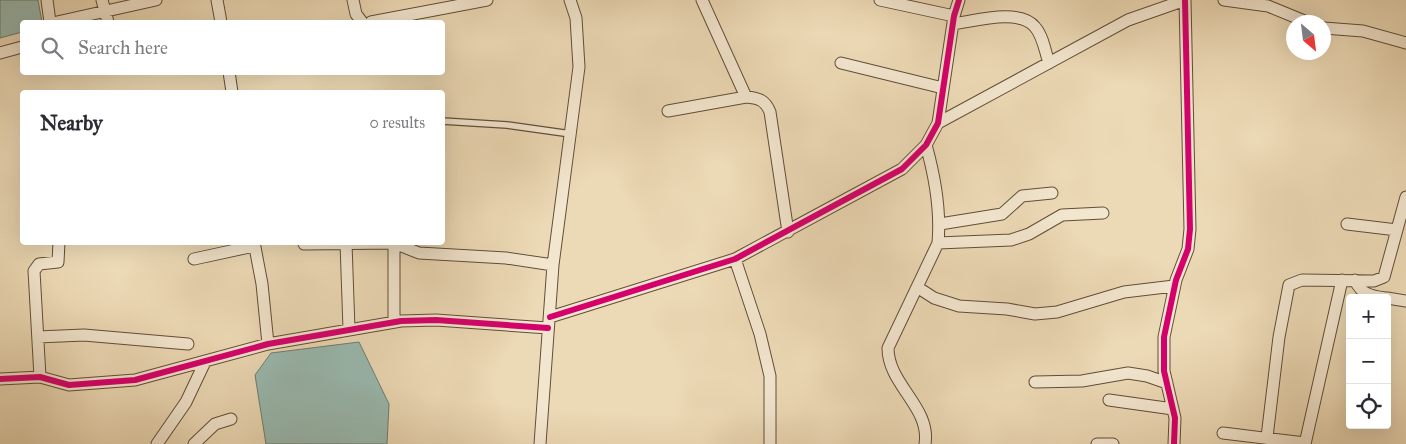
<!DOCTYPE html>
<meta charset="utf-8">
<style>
body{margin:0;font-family:"IM FELL Great Primer",serif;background:#f2f2f3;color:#2b2b33}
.controls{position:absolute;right:15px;bottom:15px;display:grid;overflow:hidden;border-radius:5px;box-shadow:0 5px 20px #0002}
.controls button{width:45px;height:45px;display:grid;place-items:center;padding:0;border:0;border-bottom:1px solid #e1e1e2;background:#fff;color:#2b2b33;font:25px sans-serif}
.compass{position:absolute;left:1286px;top:15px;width:45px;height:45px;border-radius:50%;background:#fff;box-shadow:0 5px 20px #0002;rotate:152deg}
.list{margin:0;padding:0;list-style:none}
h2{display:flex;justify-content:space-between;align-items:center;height:65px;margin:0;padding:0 20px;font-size:21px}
h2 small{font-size:16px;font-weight:400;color:#7c7c81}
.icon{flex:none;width:28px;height:28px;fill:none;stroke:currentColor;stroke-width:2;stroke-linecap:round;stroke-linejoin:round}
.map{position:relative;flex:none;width:1406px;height:444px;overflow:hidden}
.search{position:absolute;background:#fff;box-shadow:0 5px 20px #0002;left:20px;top:20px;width:425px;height:55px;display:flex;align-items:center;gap:12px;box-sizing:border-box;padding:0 18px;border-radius:5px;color:#7c7c81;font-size:19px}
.panel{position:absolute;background:#fff;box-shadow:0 5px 20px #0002;left:20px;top:90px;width:425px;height:155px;border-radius:5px}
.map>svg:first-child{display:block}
.water{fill:#99bab1;stroke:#6f7c70}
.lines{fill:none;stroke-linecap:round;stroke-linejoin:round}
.service-casing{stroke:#604e38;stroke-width:8}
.minor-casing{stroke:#604e38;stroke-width:13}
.service{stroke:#f3e6cf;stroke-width:5.5}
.minor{stroke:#f3e6cf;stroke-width:11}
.cycleway-casing{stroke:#f3e6cf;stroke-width:9}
.cycleway{stroke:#d6006c;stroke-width:6}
</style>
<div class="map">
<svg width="1406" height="444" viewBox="0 0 1406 444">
<rect width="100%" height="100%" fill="#ecd9b5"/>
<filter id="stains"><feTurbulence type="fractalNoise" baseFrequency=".004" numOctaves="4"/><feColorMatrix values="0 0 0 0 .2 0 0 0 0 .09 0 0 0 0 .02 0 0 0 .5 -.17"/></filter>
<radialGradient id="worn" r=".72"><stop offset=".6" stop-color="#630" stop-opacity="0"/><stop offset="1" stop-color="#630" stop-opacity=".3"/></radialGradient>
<path class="water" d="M0,0H38L42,22H22V32L0,38Z
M359,342L389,404L387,444H266L255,375L271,353Z"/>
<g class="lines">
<defs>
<path id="service" d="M442,121L507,125L571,134"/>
<path id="minor" d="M47,0L50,22
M102,0L108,22
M217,0L221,22
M353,0L356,14L362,22
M702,0L746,97
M880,0L954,16
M1224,0L1268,6L1307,22
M57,22L156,0
M371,22L487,0
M953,24C975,21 1020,8 1035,27C1043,36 1045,51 1049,63
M1324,28L1363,31L1406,43
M0,53L22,47
M841,63L943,88
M229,72L232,92
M668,111L746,97C759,98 765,100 770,112L788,232
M938,123L1128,20L1185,0
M926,145C935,177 941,209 938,243L1011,240L1029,234L1062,215L1103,213
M940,224L1002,214L1022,196L1052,193
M1347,224L1397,230
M254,242L262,284L268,344
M346,243L349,329
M304,244L394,243L419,253L506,258L553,265
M194,259L254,246
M735,259L760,334L770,376V444
M1355,280C1361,294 1370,296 1385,298
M917,287L934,298L959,306L1007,309L1035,314L1057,312L1124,292L1174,286
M1387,298L1406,301
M550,317L735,259L902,169L926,145L938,123L954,16L959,0
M394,322V243
M38,337L84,335L188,344
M40,377L34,271L39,264L58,262L59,242
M0,379L40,377L69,385L135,380L268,344L401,321L436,320L548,328
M1035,382L1082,381L1128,373L1147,376L1167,383
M1109,400L1173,409
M1223,433L1305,443
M1267,437L1279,337L1289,285L1302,280L1374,281L1384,277L1406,197
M157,444L186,402L204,364
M194,444L215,424L231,419
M540,444L553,265L579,67L576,18L570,0
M925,444C931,407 888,385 888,348L938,243
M1097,444H1113
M1174,444L1175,418L1164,371V337L1176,280L1188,249L1190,229L1185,0
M1305,444L1342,280"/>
</defs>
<use href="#service" class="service-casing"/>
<use href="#minor" class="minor-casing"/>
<use href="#service" class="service"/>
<use href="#minor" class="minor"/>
<defs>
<path id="cycleway" d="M550,317L735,259L902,169L926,145L938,123L954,16L959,0
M0,379L40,377L69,385L135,380L268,344L401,321L436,320L548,328
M1174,444L1175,418L1164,371V337L1176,280L1188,249L1190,229L1185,0"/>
</defs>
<use href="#cycleway" class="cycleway-casing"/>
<use href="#cycleway" class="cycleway"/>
</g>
<rect width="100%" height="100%" filter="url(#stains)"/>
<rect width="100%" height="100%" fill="url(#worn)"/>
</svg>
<div class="controls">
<button>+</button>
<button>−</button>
<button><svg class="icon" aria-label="locate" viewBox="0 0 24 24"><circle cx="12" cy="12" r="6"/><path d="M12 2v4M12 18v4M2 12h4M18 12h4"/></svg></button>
</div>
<svg class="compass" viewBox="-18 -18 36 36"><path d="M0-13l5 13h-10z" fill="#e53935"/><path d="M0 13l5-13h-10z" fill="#7c7c81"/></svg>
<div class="search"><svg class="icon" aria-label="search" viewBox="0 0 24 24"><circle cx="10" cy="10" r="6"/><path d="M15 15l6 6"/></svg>Search here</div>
<section class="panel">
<h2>Nearby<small>0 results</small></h2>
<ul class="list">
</ul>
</section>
</div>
